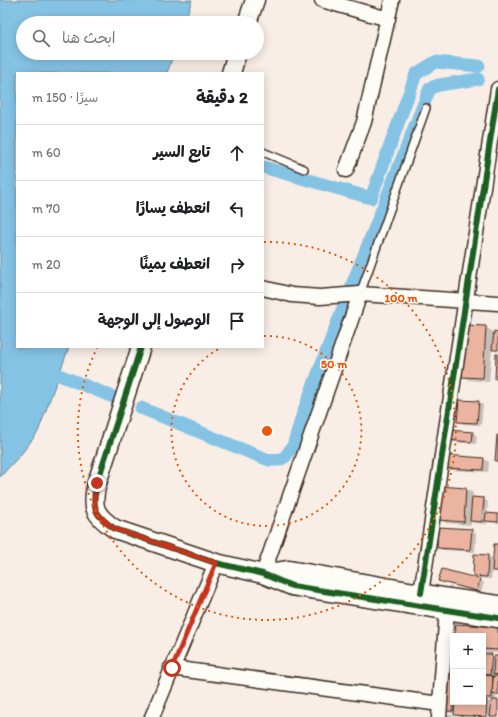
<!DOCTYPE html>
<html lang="ar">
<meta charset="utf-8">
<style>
body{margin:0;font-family:Itim,"Playpen Sans Arabic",sans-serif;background:#f2f2f2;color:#202124;direction:rtl}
.controls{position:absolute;right:12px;bottom:12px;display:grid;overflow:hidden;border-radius:0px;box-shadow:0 2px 10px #0003}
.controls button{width:36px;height:36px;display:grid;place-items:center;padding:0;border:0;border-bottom:1px solid #e0e0e0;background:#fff;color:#202124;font:20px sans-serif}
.stop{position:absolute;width:12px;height:12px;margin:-9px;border:3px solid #c8321e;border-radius:50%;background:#fff}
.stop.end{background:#c8321e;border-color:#fff;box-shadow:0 1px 4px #0008}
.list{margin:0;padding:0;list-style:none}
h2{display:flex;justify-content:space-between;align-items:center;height:52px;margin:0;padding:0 16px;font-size:17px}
h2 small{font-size:13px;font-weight:400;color:#757577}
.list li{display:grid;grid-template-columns:26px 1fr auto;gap:12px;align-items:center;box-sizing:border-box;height:56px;padding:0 16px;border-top:1px solid #e0e0e0}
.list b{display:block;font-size:15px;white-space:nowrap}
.list em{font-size:13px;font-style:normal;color:#757577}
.icon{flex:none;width:22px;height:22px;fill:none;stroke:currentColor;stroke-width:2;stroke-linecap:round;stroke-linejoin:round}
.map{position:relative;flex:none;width:498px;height:717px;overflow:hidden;direction:ltr}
.search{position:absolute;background:#fff;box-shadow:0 2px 10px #0003;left:16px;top:16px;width:248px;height:44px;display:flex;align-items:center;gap:10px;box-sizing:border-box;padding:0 14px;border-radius:22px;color:#757577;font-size:15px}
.panel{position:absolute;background:#fff;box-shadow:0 2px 10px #0003;left:16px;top:72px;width:248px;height:276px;border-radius:0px;direction:rtl}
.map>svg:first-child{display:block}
.water{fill:#85c3e5;stroke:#678695}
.shadow{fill:#0003;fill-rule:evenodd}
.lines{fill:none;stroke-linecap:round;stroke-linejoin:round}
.canal{stroke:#85c3e5;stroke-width:13}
.building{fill:#ebb4a0;stroke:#3b2a1e}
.service-casing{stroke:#3b2a1e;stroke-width:10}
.minor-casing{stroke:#3b2a1e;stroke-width:17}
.tertiary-casing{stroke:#3b2a1e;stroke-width:21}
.service{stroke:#fdfcf7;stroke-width:7}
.minor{stroke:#fdfcf7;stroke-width:14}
.tertiary{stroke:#fdfcf7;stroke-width:18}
.cycleway-casing{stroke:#fdfcf7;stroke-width:8}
.cycleway{stroke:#1b5e20;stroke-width:6}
.route{stroke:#c8321e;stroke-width:5}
.ring{fill:none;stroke:#e8590c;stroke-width:2;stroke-dasharray:2 4}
.centre{fill:#e8590c;stroke:#fdfcf7;stroke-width:2}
.ring-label{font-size:12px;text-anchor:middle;font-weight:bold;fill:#e8590c;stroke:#fdfcf7;stroke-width:3;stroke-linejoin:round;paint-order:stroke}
</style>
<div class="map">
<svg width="498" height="717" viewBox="0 0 498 717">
<rect width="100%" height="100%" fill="#f9eee6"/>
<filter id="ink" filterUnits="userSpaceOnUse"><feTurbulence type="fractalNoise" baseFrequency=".025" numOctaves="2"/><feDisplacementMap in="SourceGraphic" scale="8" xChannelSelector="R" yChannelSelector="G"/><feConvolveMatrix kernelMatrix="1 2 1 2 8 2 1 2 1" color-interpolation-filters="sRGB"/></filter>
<g filter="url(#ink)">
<path class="water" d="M0,0H192L184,23H23V53H174L167,73H17V347H69L38,432L22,453L0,477Z"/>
<path class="shadow" d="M486,327L493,332L498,333V352L492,348L489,382L469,380L462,376Z
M478,402L483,405L481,425L463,424L458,421Z
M472,433L477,436L476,444L452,442L448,440Z
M446,456L484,459L489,462L488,472L450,470L445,467Z
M466,489L473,493L472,499H484L488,502L487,514L498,515V523L487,522V524L475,523L471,521V525L446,523L439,519Z
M471,530L476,533L475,552L442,550L438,547Z
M498,545V573L492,569L491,579L478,578L474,576L475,555L488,556L494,559Z
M440,580H479L484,582L481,593L444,583Z
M498,628V653L483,652V636H456Z
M483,655H491L495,658L498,657V697L496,696V701H498V717H460L455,715L456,713H449L445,710L453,675V702H483ZM484,699L493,700L492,704Z
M444,715H452L454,717H444Z"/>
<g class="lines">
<path class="canal" d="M263,167L371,198L416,74L435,62L479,66
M352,285L430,88L439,85L478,79
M42,368L113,397
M141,408L251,453L269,460H279L285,457L293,446L303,413L344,305"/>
</g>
<path class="building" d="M464,325L486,326L483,378L461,377Z
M494,331L498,332V350H492Z
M496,354H498V379H495Z
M459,400L479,401L477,423L457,422Z
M448,430L473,432L472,442L447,440Z
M497,435H498V461H495Z
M445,455L484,458L483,470L444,468Z
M440,486L466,488L464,522L438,520Z
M472,497L484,498L482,522L470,521Z
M486,513L498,514V522L485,521Z
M438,527L472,529L470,550L437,548Z
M494,544H498V571H492Z
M474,554L488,555L487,577L473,576Z
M442,569L480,579L477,591L438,581Z
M456,624L498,627V650L483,649V636H455Z
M483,654H492L490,675L483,674Z
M448,655H453V671L447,670Z
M494,656H498V675L493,674Z
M446,673L453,674V711H444Z
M483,675L493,676L492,698H483Z
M493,676H498V695L492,694Z
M483,700H487L486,717L454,715L455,702H483Z
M492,700H498V717H490Z"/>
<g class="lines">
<defs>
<path id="service" d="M263,152L304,169
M360,294L426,108"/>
<path id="minor" d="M322,0L388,19
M346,170L364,122L392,0
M263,288L292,295L320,297L360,294L498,303
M263,574L360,294
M421,593L498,89
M171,668L440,704
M152,717L216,563
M439,717L447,610"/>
<path id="tertiary" d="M247,23L255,0
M231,73L237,53
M141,347L97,483C91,507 94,515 115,529L216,563L263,574L292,586L498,618
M263,574L289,570L449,598L498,605"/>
</defs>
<use href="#service" class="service-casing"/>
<use href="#minor" class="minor-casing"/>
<use href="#tertiary" class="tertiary-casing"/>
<use href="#service" class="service"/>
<use href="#minor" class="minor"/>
<use href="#tertiary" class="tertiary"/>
<defs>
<path id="cycleway" d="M141,347L97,483C91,507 94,515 115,529L216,563L263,574L292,586L498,618
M421,593L498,89"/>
</defs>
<use href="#cycleway" class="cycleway-casing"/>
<use href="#cycleway" class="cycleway"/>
</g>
</g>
<g class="lines" filter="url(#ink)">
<path class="route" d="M97,483C91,507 94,515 115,529L216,563L172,668"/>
</g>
<g class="ring">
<path d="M264 336A95 95 0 1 1 222 347"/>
<path d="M264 242A189 189 0 1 1 97 348"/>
</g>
<circle cx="267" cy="431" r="6" class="centre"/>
<g class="ring-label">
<text x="401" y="302">100 m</text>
<text x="334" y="368">50 m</text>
</g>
</svg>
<div class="controls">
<button>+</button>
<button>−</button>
</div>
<div class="stop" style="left:172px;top:668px"></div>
<div class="stop end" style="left:97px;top:483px"></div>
<div class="search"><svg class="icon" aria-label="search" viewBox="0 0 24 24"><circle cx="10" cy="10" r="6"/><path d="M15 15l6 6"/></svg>ابحث هنا</div>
<section class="panel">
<h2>2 دقيقة<small>سيرًا · 150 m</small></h2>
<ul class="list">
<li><svg class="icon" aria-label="ahead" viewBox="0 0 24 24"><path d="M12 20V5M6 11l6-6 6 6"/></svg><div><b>تابع السير</b></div><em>60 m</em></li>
<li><svg class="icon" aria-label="left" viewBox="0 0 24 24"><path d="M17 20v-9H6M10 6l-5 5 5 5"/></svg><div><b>انعطف يسارًا</b></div><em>70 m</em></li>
<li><svg class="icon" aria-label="right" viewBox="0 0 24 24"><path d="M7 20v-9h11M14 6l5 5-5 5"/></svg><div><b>انعطف يمينًا</b></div><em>20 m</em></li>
<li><svg class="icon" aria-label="arrive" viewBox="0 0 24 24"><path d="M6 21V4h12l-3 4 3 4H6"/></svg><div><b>الوصول إلى الوجهة</b></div></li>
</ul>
</section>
</div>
